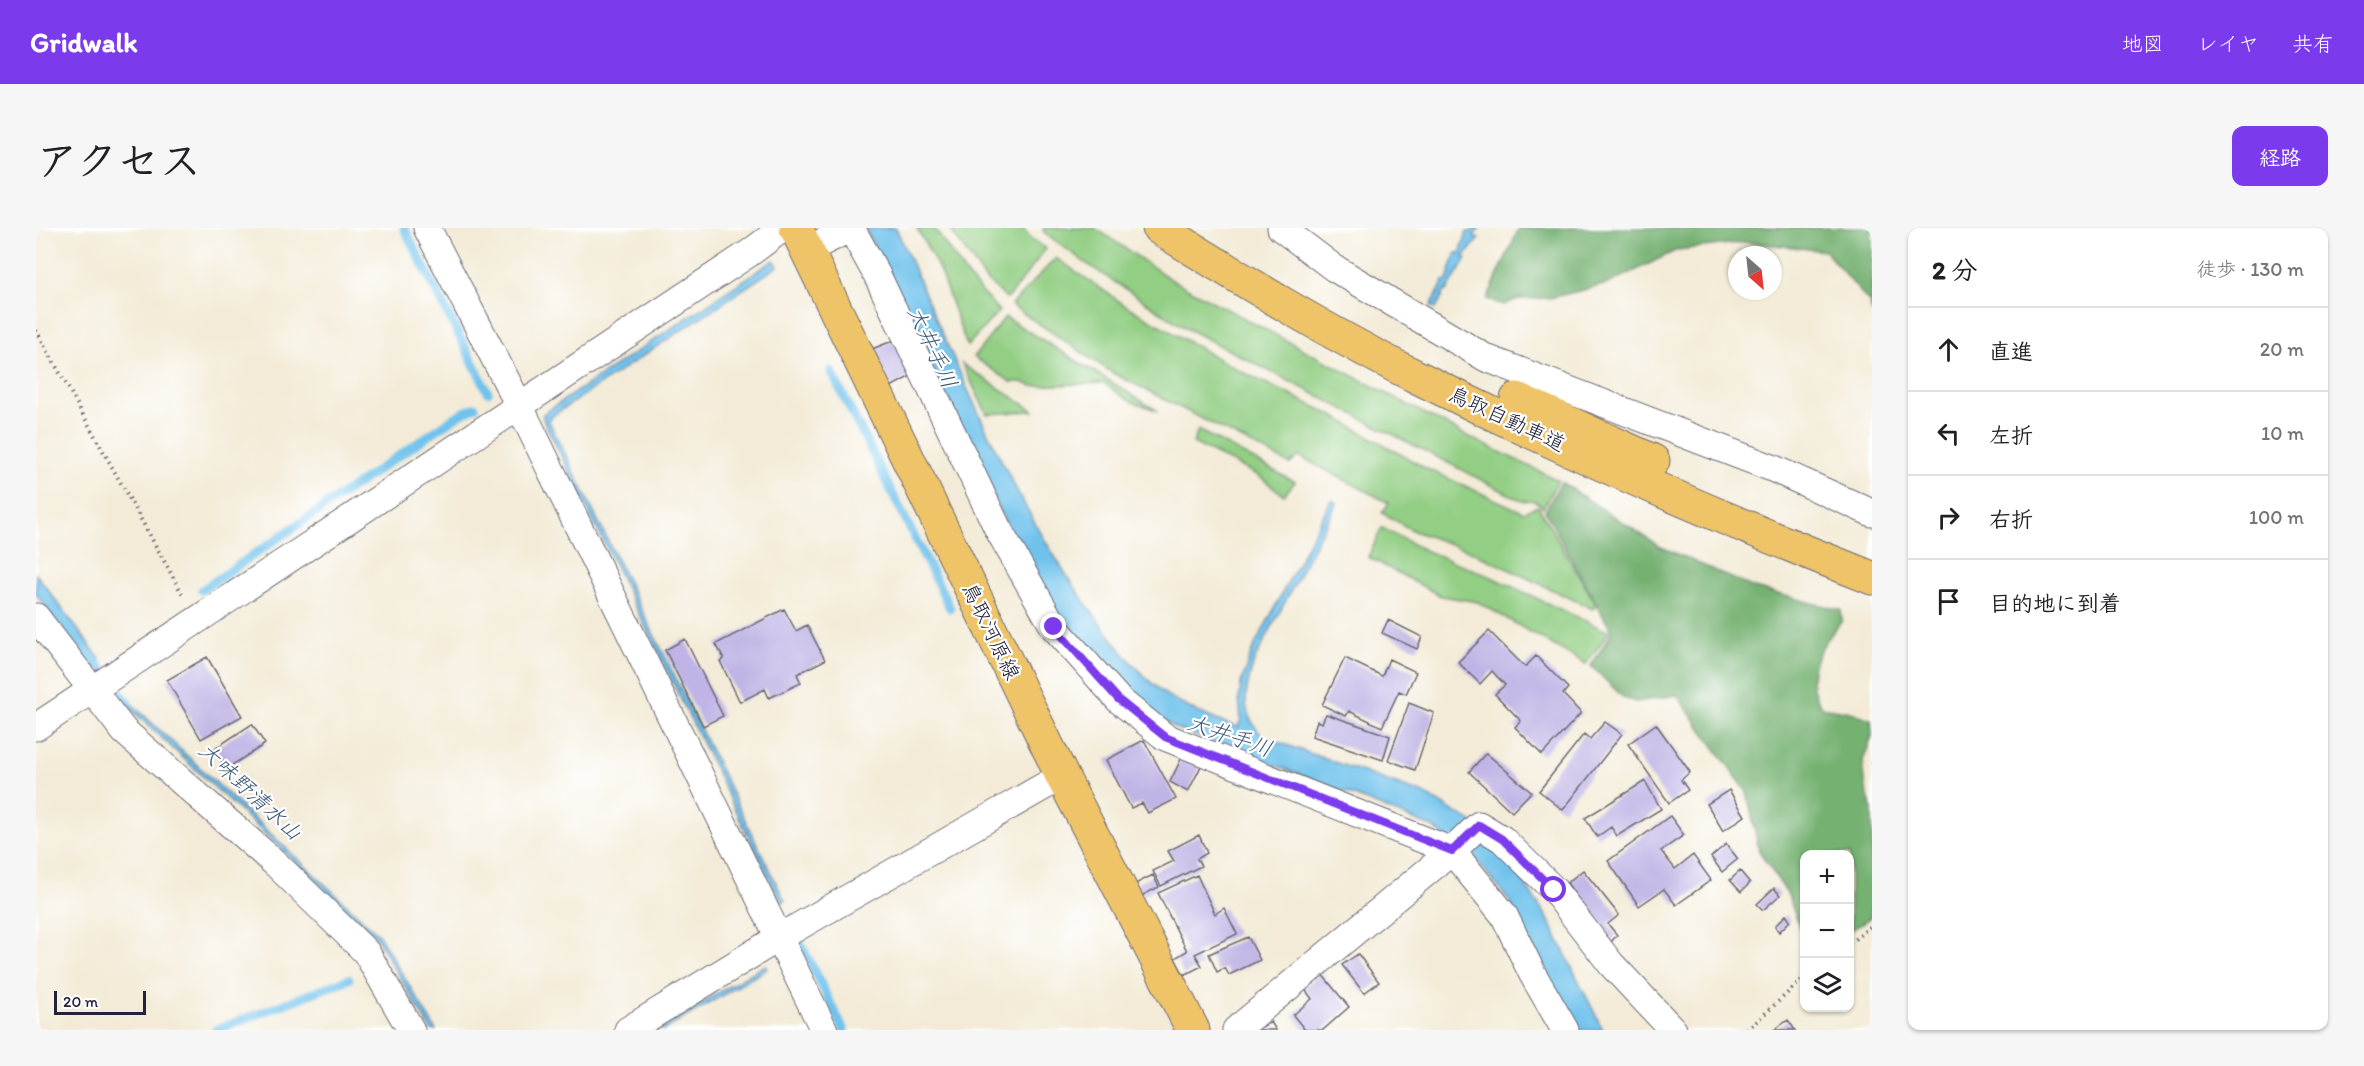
<!DOCTYPE html>
<html lang="ja">
<meta charset="utf-8">
<style>
body{margin:0;font-family:Itim,"Klee One",sans-serif;background:#f6f6f6;color:#202124}
.controls{position:absolute;right:18px;bottom:18px;display:grid;overflow:hidden;border-radius:12px;box-shadow:0 2px 4px #0004}
.controls button{width:54px;height:54px;display:grid;place-items:center;padding:0;border:0;border-bottom:2px solid #e0e0e0;background:#fff;color:#202124;font:30px sans-serif}
.compass{position:absolute;left:1692px;top:18px;width:54px;height:54px;border-radius:50%;background:#fff;box-shadow:0 2px 4px #0004;rotate:153deg}
.scale{position:absolute;left:18px;bottom:15px;width:92px;box-sizing:border-box;padding-left:6px;border:3px solid #22223b;border-top:0;font-size:16px;line-height:21px;white-space:nowrap;color:#22223b;-webkit-text-stroke:4px #fff;paint-order:stroke}
.stop{position:absolute;width:18px;height:18px;margin:-14px;border:4px solid #7c3aed;border-radius:50%;background:#fff}
.stop.end{background:#7c3aed;border-color:#fff;box-shadow:0 2px 6px #0008}
.list{margin:0;padding:0;list-style:none}
h2{display:flex;justify-content:space-between;align-items:center;height:78px;margin:0;padding:0 24px;font-size:26px}
h2 small{font-size:20px;font-weight:400;color:#757577}
.list li{display:grid;grid-template-columns:39px 1fr auto;gap:18px;align-items:center;box-sizing:border-box;height:84px;padding:0 24px;border-top:2px solid #e0e0e0}
.list b{display:block;font-size:22px;white-space:nowrap}
.list em{font-size:20px;font-style:normal;color:#757577}
.icon{flex:none;width:33px;height:33px;fill:none;stroke:currentColor;stroke-width:2;stroke-linecap:round;stroke-linejoin:round}
.map{position:relative;flex:none;width:1836px;height:802px;overflow:hidden;border-radius:12px}
header{display:flex;align-items:center;gap:36px;box-sizing:border-box;height:84px;padding:0 30px;background:#7c3aed;color:#fff}
header strong{font-size:28px}
nav{display:flex;gap:33px;margin-inline-start:auto;font-size:21px}
.intro{display:flex;align-items:center;justify-content:space-between;box-sizing:border-box;height:144px;padding:0 36px}
h1{margin:0;font-size:42px}
.button{padding:15px 27px;border-radius:12px;background:#7c3aed;color:#fff;font-size:21px;font-weight:700}
main{display:flex;gap:36px;padding:0 36px}
aside{flex:1;background:#fff;border-radius:12px;box-shadow:0 2px 4px #0004}
.map>svg:first-child{display:block}
.green{fill:#92ce83;stroke:#5a785f;stroke-width:1.5}
.forest{fill:#75b171;stroke:#4c6a56;stroke-width:1.5}
.water{fill:#70c2ec;stroke:#497294;stroke-width:1.5}
.lines{fill:none;stroke-linecap:round;stroke-linejoin:round}
.stream{stroke:#70c2ec;stroke-width:9}
.building{fill:#bfb4e5}
.minor-casing{stroke:#6b6872;stroke-width:29}
.primary-casing{stroke:#6b6872;stroke-width:35}
.motorway-casing{stroke:#6b6872;stroke-width:35}
.path{stroke:#6b6872;stroke-width:4;stroke-dasharray:1.5 4.5;stroke-linecap:butt}
.minor{stroke:#fff;stroke-width:27}
.primary{stroke:#efc469;stroke-width:33}
.motorway{stroke:#efc469;stroke-width:33}
.route{stroke:#7c3aed;stroke-width:8}
.labels{text-anchor:middle;stroke-width:4.5;stroke-linejoin:round;paint-order:stroke}
.street-label{font-size:21px;fill:#22223b;stroke:#fff}
.water-label{font-size:22px;font-style:italic;fill:#3d5a79;stroke:#fff}
</style>
<header>
<strong>Gridwalk</strong>
<nav><a>地図</a><a>レイヤ</a><a>共有</a></nav>
</header>
<div class="intro"><h1>アクセス</h1><a class="button">経路</a></div>
<main>
<div class="map">
<svg width="1836" height="802" viewBox="0 0 1836 802">
<rect width="100%" height="100%" fill="#fff"/>
<filter id="ink" filterUnits="userSpaceOnUse"><feTurbulence type="fractalNoise" baseFrequency=".0167" numOctaves="2"/><feDisplacementMap in="SourceGraphic" scale="12" xChannelSelector="R" yChannelSelector="G"/><feConvolveMatrix kernelMatrix="1 2 1 2 8 2 1 2 1" color-interpolation-filters="sRGB"/></filter>
<filter id="wash" filterUnits="userSpaceOnUse"><feTurbulence type="fractalNoise" baseFrequency=".008" numOctaves="4" result="noise"/><feDisplacementMap in="SourceGraphic" scale="24" xChannelSelector="R" yChannelSelector="G"/><feGaussianBlur stdDeviation="1.35" result="paint"/><feColorMatrix in="noise" values="0 0 0 0 0 0 0 0 0 0 0 0 0 0 0 0 0 1.4 0 .05"/><feComposite in="paint" operator="in"/></filter>
<g filter="url(#wash)">
<rect width="100%" height="100%" fill="#f3ebd7"/>
<path class="green" d="M881,0H898L932,49L963,83L931,118L903,41Z
M913,0H987L995,10L1010,21L971,71L950,52Z
M1007,0H1059L1136,52L1435,210L1522,252L1507,280C1501,272 1496,271 1486,273L1148,99L1048,34L1008,4Z
M1020,30L1092,79L1202,142L1294,186L1389,240L1487,284L1502,278L1560,377L1557,381L1434,323L1378,303L1346,285L1353,275L1263,228L1254,236L1077,145L975,77Z
M969,89L1122,183L1094,173L1067,155L996,158L986,154H975L938,129Z
M926,136L998,183L951,186Z
M1162,202L1259,254L1248,267L1221,247L1157,215Z
M1346,300L1388,322L1451,347L1573,404L1550,436L1442,374L1405,368L1332,329Z"/>
<path class="forest" d="M1483,0H1836V85L1834,75L1789,23L1711,14L1641,22L1572,56L1514,70L1482,71L1467,77L1451,71Z
M1525,254L1623,318L1718,360L1805,382L1806,393C1784,418 1763,447 1786,479L1815,484L1835,491L1836,508L1827,533L1830,561L1836,581V688L1814,703V626H1768V712L1752,667L1723,623L1711,564L1641,467L1600,474L1588,470L1555,438L1576,404L1509,283Z"/>
<path class="water" d="M829,0H860C917,127 968,259 1048,373C1072,406 1093,436 1125,463C1141,476 1182,494 1202,499L1205,491L1203,471L1205,455L1216,423L1295,272L1301,275L1219,431C1209,462 1202,484 1228,509L1388,566L1436,594L1470,629L1511,689L1567,802H1542L1515,756L1474,674L1444,636L1398,600L1276,551L1139,500L1088,467L1025,390L989,335Z
M1437,0H1444L1438,8L1443,10L1428,29L1430,31L1411,63L1408,64L1400,81L1395,78L1408,53L1411,52L1420,25L1424,26L1431,4H1436Z
M738,32L742,38L512,191L749,673L745,675L507,191V186Z
M0,346L64,431L55,439L0,366Z
M85,466L343,707L400,802H395L340,710L83,470Z
M729,737L731,741L628,802H619Z"/>
<g class="lines">
<path class="stream" d="M368,0L452,164
M795,143L914,380
M166,362L424,186L439,179
M55,427L92,475
M764,715L808,802
M180,802L313,751"/>
</g>
<g id="blocks">
<path class="building" d="M859,112L875,148L855,159L836,121Z
M748,381L760,403L771,397L789,432L761,446L765,455L733,470L729,461L704,474L684,433L688,431L680,416Z
M1352,392L1386,409L1381,421L1346,405Z
M1453,403L1489,439L1500,428L1532,460L1527,466L1545,485L1506,527L1479,499L1485,493L1459,466L1469,457L1456,443L1444,456L1422,434Z
M649,411L687,488L667,498L629,422Z
M171,429L206,488L165,511L131,452Z
M1309,430L1346,448L1353,431L1380,444L1370,466L1363,463L1346,499L1313,483L1310,488L1286,477Z
M1373,475L1398,485L1379,542L1352,532Z
M1290,486L1354,508L1347,532L1276,508L1281,493L1286,495Z
M1569,494L1586,506L1527,582L1503,563L1548,506L1554,511Z
M216,496L229,516L190,541L178,521Z
M1620,496L1654,544L1645,552L1652,562L1633,575L1592,516Z
M1108,512L1140,571L1112,585L1106,575L1095,580L1070,532Z
M1148,525L1167,534L1152,564L1134,554Z
M1450,525L1495,564L1476,584L1433,544Z
M1609,553L1625,581L1581,608L1575,599L1561,609L1549,590Z
M1693,562L1709,588L1687,603L1671,576Z
M1634,588L1648,607L1625,623L1639,641L1657,627L1675,652L1640,677L1628,661L1603,678L1572,633Z
M1163,607L1171,625L1161,631L1165,638L1125,658L1117,643L1138,633L1132,623Z
M1690,616L1702,631L1686,644L1675,629Z
M1547,642L1583,687L1572,696L1581,707L1575,714L1561,698L1531,655Z
M1704,643L1714,655L1705,664L1694,652Z
M1117,647L1123,659L1105,668L1099,656Z
M1161,647L1179,686L1188,680L1201,706L1159,726L1166,738L1148,747L1139,730L1151,723L1122,665Z
M1738,660L1744,667L1727,682L1721,676Z
M1750,687L1754,693L1743,704L1739,698Z
M1212,709L1224,732L1193,747L1189,740L1181,744L1173,726Z
M1322,726L1343,754L1328,765L1306,737Z
M1285,745L1313,779L1287,802H1269L1257,787L1276,771L1268,760Z
M1752,792L1759,802H1738Z
M1235,794L1240,802H1219Z"/>
</g>
</g>
<g filter="url(#ink)">
<use href="#blocks" fill-opacity="0" stroke="#6b6872" stroke-width="1.5"/>
<g class="lines">
<defs>
<path id="minor" d="M391,0L483,177L788,802
M1245,0L1298,40L1450,130L1736,240L1836,285
M771,22L815,0L841,47L962,301L1018,399L1083,472L1129,509L1416,623L1468,687L1496,745L1529,802
M0,389L88,503L240,636L330,724L375,802
M0,499L715,24L747,0
M592,802L744,709L1026,548
M1200,802L1416,623L1443,597L1466,611L1518,662L1575,736L1637,802"/>
<path id="primary" d="M760,0L1026,548L1157,802"/>
<path id="motorway" d="M1123,0C1206,52 1291,104 1379,148C1528,222 1681,289 1836,350
M1481,171L1617,233"/>
</defs>
<use href="#minor" class="minor-casing"/>
<use href="#primary" class="primary-casing"/>
<use href="#motorway" class="motorway-casing"/>
<path class="path" d="M0,102L147,367
M1836,534V540
M1814,715L1836,697
M1711,802L1768,750"/>
<use href="#minor" class="minor"/>
<use href="#primary" class="primary"/>
<use href="#motorway" class="motorway"/>
</g>
</g>
<g class="lines" filter="url(#ink)">
<path class="route" d="M1018,399L1083,472L1129,509L1416,623L1443,597L1466,611L1518,662"/>
</g>
<g class="labels">
<g class="street-label">
<text transform="translate(1471 191) rotate(25)" y="7">鳥取自動車道</text>
<text transform="translate(955 403) rotate(64)" y="7">鳥取河原線</text>
</g>
<g class="water-label">
<text transform="translate(897 119) rotate(65)" y="8">大井手川</text>
<text transform="translate(1194 507) rotate(19)" y="8">大井手川</text>
<text transform="translate(215 563) rotate(43)" y="8">大味野清水山</text>
</g>
</g>
</svg>
<div class="controls">
<button>+</button>
<button>−</button>
<button><svg class="icon" aria-label="layers" viewBox="0 0 24 24"><path d="M12 4l9 5-9 5-9-5zM3 14l9 5 9-5"/></svg></button>
</div>
<svg class="compass" viewBox="-18 -18 36 36"><path d="M0-13l5 13h-10z" fill="#e53935"/><path d="M0 13l5-13h-10z" fill="#757577"/></svg>
<div class="scale">20 m</div>
<div class="stop" style="left:1518px;top:662px"></div>
<div class="stop end" style="left:1018px;top:399px"></div>
</div>
<aside>
<h2>2 分<small>徒歩 · 130 m</small></h2>
<ul class="list">
<li><svg class="icon" aria-label="ahead" viewBox="0 0 24 24"><path d="M12 20V5M6 11l6-6 6 6"/></svg><div><b>直進</b></div><em>20 m</em></li>
<li><svg class="icon" aria-label="left" viewBox="0 0 24 24"><path d="M17 20v-9H6M10 6l-5 5 5 5"/></svg><div><b>左折</b></div><em>10 m</em></li>
<li><svg class="icon" aria-label="right" viewBox="0 0 24 24"><path d="M7 20v-9h11M14 6l5 5-5 5"/></svg><div><b>右折</b></div><em>100 m</em></li>
<li><svg class="icon" aria-label="arrive" viewBox="0 0 24 24"><path d="M6 21V4h12l-3 4 3 4H6"/></svg><div><b>目的地に到着</b></div></li>
</ul>
</aside>
</main>
